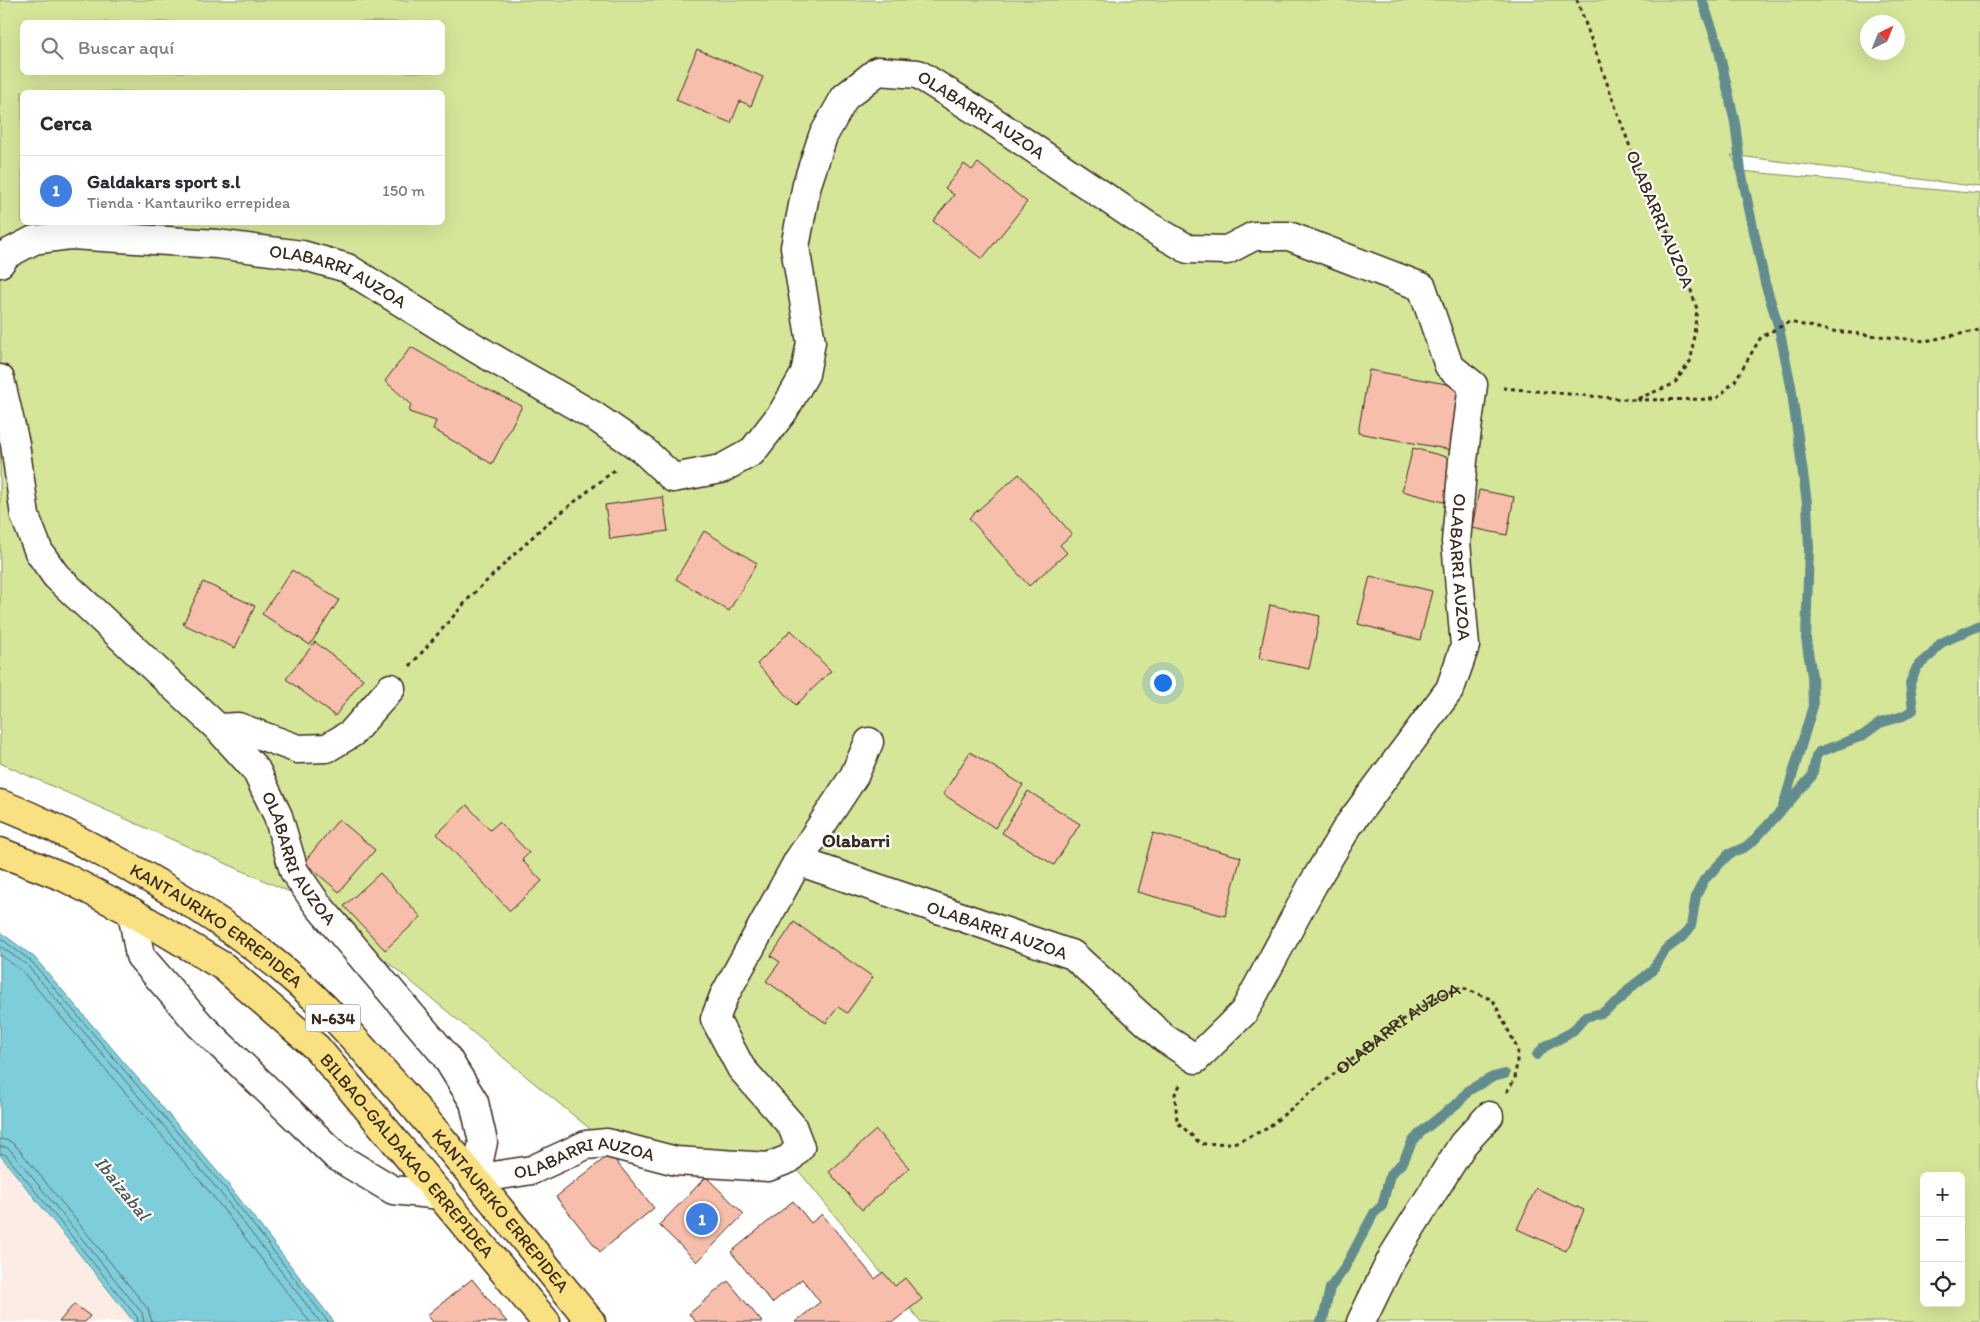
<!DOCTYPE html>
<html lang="es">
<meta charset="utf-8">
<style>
body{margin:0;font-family:Itim,sans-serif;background:#f7f7f7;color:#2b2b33}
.controls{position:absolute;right:15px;bottom:15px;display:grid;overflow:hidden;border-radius:8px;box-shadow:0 5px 20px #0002}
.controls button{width:45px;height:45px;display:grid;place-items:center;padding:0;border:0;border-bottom:1px solid #e1e1e2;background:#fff;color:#2b2b33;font:25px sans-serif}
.compass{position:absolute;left:1860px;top:15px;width:45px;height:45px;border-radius:50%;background:#fff;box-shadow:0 5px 20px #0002;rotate:43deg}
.you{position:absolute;left:1162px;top:682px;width:18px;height:18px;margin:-12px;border:4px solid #fff;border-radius:50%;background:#1a73e8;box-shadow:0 0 0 8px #1a73e833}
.badge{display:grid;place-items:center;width:32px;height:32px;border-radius:50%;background:#0b8043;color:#fff;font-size:16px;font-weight:700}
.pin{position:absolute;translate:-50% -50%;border:2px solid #fff;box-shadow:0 1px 5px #0006}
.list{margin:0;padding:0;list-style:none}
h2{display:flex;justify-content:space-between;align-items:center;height:65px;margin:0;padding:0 20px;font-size:21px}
h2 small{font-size:16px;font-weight:400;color:#7c7c81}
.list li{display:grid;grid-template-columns:32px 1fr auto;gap:15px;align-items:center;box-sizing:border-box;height:70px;padding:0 20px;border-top:1px solid #e1e1e2}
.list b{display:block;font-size:19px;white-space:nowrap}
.list p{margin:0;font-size:16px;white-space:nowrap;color:#7c7c81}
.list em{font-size:16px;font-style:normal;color:#7c7c81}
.icon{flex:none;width:28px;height:28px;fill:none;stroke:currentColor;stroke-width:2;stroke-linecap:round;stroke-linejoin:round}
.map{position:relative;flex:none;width:1980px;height:1322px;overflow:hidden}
.search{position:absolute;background:#fff;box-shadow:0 5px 20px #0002;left:20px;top:20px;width:425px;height:55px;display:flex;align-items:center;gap:12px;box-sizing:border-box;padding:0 18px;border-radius:8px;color:#7c7c81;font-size:19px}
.panel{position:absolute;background:#fff;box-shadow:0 5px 20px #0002;left:20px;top:90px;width:425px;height:135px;border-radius:8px}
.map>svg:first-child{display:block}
.built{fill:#fcece6}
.green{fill:#d5e699;stroke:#88885c;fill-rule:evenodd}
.water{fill:#7ecdda;stroke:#638c8f}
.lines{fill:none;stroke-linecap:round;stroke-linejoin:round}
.shore{stroke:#566b69;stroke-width:1}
.stream{stroke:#638c8f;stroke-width:10}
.building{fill:#f6beab;stroke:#3b2a1e}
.minor-casing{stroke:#3b2a1e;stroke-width:31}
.highway-casing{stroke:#3b2a1e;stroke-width:31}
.path{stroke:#3b2a1e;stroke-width:3;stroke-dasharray:4 4;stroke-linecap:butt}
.minor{stroke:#fff;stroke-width:28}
.highway{stroke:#f9e181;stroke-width:28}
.labels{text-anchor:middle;stroke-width:4.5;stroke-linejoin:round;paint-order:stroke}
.shield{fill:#fff;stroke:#766a62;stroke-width:1}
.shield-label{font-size:16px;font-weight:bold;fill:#3b2a1e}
.street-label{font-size:18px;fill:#3b2a1e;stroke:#fff}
.neighbourhood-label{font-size:19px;font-weight:bold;fill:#3b2a1e;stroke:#fff}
.water-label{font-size:19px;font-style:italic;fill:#4f5b56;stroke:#fff}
</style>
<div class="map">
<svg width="1980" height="1322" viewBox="0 0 1980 1322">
<rect width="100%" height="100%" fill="#fff"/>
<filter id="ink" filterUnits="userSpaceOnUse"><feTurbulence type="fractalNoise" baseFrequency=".02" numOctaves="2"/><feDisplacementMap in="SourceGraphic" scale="10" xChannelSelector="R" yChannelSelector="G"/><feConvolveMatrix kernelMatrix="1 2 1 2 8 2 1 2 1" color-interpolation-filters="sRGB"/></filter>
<g filter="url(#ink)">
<path class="built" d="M0,1156L104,1286L134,1322H0Z"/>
<path class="green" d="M0,0H1980V187L1731,155L1741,171L1980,194V1322H921L789,1159L607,1143L317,904L0,763ZM22,22H442V72H22ZM1868,22H1898V52H1868ZM22,92H442V222H22ZM1924,1176H1961V1303H1924Z"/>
<path class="water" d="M0,932L34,957L228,1184L334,1322H134L0,1155Z"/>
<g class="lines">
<path class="shore" d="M0,938L31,961L224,1187L328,1322
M0,946L27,965L219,1191L320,1322
M0,955L22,971L213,1196L310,1322
M0,1139L10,1141L17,1147L148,1309L152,1322
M0,1147H6L11,1151L142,1313L144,1322
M0,1153L6,1155L137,1317L138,1322"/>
<path class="stream" d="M1702,0L1717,42L1735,123L1741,171L1765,283L1779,328L1791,386L1807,503L1809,548L1806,639L1812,676L1813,706L1782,810
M1537,1055L1544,1047L1572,1032L1585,1017L1602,1013L1620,1000L1630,988L1652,971L1665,950L1685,935L1691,926L1696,896L1704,880L1729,854L1745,847L1752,842L1782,810L1812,776L1816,757L1819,752L1862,736L1880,723L1903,716L1913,710L1910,683L1917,667L1932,654L1941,643L1980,625
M1320,1322L1323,1320L1330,1288L1344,1269L1374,1213L1382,1206L1390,1175L1403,1162L1412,1142L1421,1132L1460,1101L1469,1090L1493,1077L1505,1074"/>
</g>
<path class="building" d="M697,49L763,77L751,106L740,101L731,123L676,100Z
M978,163L1027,202L982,259L933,221L954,195L945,188L964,164L972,170Z
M411,347L468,380L522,406L492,464L433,429L436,421L409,412L411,404L385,381Z
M1369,370L1463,387L1452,450L1358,433Z
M1413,448L1458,460L1447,503L1402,491Z
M1019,474L1072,534L1060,545L1067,553L1029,586L969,518Z
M1479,490L1514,497L1507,535L1472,528Z
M663,497L668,531L610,539L605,505Z
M704,531L757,563L729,611L676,579Z
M292,570L339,600L310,645L262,614Z
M1370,576L1432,591L1420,640L1358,624Z
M203,582L255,606L235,648L183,624Z
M1270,605L1320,616L1309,669L1259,658Z
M791,630L831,671L796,705L757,664Z
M315,642L363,679L335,716L286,679Z
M970,752L1023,785L995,828L943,794Z
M1028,791L1080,824L1054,865L1002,833Z
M467,805L490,830L499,822L529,853L522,860L542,881L510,911L437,834Z
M339,819L375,850L339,892L304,862Z
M1153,833L1241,857L1225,916L1137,892Z
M380,873L421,917L385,950L344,906Z
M794,922L873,977L847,1013L838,1007L826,1023L766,981L780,962L771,956Z
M876,1130L909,1168L862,1210L829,1172Z
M610,1154L654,1208L600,1252L556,1197Z
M706,1177L744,1214L697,1262L659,1225Z
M1536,1188L1584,1210L1566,1251L1517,1229Z
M793,1201L811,1223L822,1214L875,1279L883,1272L895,1286L905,1278L922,1299L893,1322H795L820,1302L802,1279L772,1303L731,1252Z
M472,1279L507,1322H433L427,1315Z
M728,1281L762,1322H696L689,1314Z
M74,1304L90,1316L85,1322H59Z"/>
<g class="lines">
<defs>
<g id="minor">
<path id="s2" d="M0,263L7,254L34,240L71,235L217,244L302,255L347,268L477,349L594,416L642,449L673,478L721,469L752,452L783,412L805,374L811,342L795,247L807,184L823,136L845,97L878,71L918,74L987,117L1148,226L1188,249L1227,250L1254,236H1289L1422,287L1449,366L1473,385L1463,460L1456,542L1465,646L1450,689L1348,826L1313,884L1244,1012L1196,1059L1164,1038L1073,955L798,861"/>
<path id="s3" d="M0,379L15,444L25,516L39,552L56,576L218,728L256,770L278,816L294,871L317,904L445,1055L474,1102L483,1142L475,1179L532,1170L586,1145L607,1143L676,1161L768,1167L789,1159L800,1147L792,1126L741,1068L715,1019L724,996L798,861L854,776L869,742"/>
<path d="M218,728L238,727L298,749L327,748L352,733L391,688"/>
<path d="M132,912L140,956L200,1025L336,1156L393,1190L441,1195"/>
<path d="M1361,1322L1393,1256L1463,1144L1489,1116"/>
</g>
<g id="highway">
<path id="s4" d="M0,804C36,817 68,835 101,852C170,888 237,929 295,980C330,1010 361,1047 392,1081C461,1159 525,1241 591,1322"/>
<path id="s5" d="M0,852L64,877L132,912L224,967L317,1048L546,1322"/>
</g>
</defs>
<use href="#minor" class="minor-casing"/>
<use href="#highway" class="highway-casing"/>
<g class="path">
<path d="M1503,388L1634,400L1674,384L1691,360L1697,309L1682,263L1639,172L1577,0"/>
<path d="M1637,400L1716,399L1735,381L1761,337L1789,322L1832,331L1925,341L1980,330"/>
<path d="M410,666L471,596L544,526L616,469"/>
<path id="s1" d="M1180,1085L1175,1094L1177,1122L1201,1144L1234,1143L1266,1129L1395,1025L1432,1000L1461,987L1493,1000L1518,1050L1515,1079L1506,1093"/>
</g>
<use href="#minor" class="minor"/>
<use href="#highway" class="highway"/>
</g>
</g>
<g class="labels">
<rect class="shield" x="305.5" y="1004.5" width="55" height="27" rx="4"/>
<g class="shield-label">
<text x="333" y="1024">N-634</text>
</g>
<g class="street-label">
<text dy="6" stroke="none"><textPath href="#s2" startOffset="1371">OLABARRI AUZOA</textPath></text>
<text transform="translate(1660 219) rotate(67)" y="6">OLABARRI AUZOA</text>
<text dy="6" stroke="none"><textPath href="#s2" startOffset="352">OLABARRI AUZOA</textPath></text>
<text dy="6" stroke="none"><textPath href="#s2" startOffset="2162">OLABARRI AUZOA</textPath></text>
<text dy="6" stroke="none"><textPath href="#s3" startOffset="585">OLABARRI AUZOA</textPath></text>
<text dy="6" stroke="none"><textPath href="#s4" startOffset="249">KANTAURIKO ERREPIDEA</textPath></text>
<text transform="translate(997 930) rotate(19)" y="6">OLABARRI AUZOA</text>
<text dy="6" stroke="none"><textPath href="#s1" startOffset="305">OLABARRI AUZOA</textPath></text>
<text dy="6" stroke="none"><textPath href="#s5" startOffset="516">BILBAO-GALDAKAO ERREPIDEA</textPath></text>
<text dy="6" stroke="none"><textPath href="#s3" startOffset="1080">OLABARRI AUZOA</textPath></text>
<text dy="6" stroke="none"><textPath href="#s4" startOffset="654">KANTAURIKO ERREPIDEA</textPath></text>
</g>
<g class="neighbourhood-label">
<text x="856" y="847">Olabarri</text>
</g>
<g class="water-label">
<text transform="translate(123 1188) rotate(51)" y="7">Ibaizabal</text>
</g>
</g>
</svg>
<div class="controls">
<button>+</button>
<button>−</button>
<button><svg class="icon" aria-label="locate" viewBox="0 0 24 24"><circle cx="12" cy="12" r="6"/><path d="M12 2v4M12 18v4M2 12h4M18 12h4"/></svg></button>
</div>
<svg class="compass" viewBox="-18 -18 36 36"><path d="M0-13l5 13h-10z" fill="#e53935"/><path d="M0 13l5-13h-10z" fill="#7c7c81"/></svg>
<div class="you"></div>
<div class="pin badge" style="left:702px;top:1219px;background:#3f7fe0">1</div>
<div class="search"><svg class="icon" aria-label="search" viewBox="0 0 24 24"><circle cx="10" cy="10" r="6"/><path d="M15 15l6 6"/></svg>Buscar aquí</div>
<section class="panel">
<h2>Cerca<small></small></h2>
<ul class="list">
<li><span class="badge" style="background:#3f7fe0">1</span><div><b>Galdakars sport s.l</b><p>Tienda · Kantauriko errepidea</p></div><em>150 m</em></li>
</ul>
</section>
</div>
